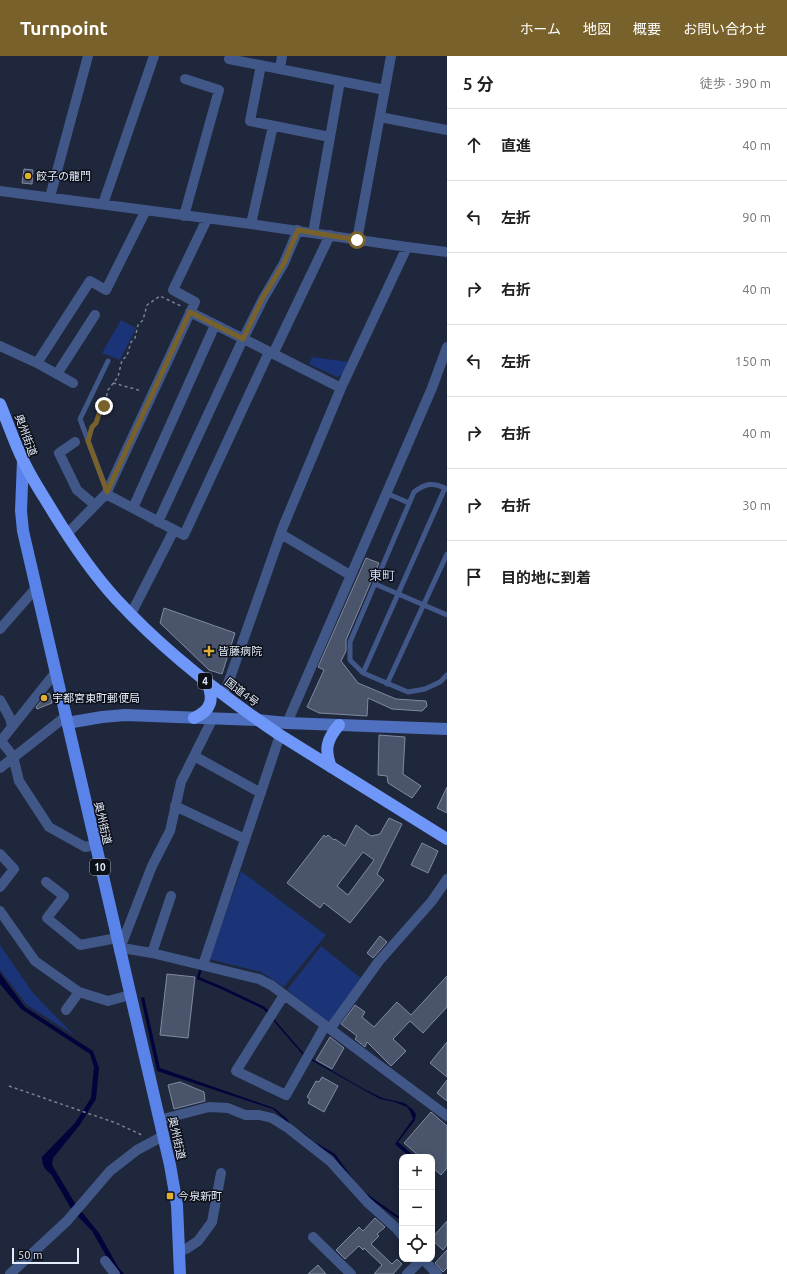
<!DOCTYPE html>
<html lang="ja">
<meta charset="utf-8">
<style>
body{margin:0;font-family:Ubuntu,"Noto Sans JP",sans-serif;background:#f2f2f2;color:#222}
.controls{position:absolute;right:12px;bottom:12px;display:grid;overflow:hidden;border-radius:8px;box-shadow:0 2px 10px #0003}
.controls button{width:36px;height:36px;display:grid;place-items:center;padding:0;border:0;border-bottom:1px solid #e0e0e0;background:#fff;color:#222;font:20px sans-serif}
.scale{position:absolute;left:12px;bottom:10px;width:67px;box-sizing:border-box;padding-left:4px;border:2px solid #e4ebf9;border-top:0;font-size:11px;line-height:14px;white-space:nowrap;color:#e4ebf9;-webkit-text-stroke:3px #0c1019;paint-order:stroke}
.stop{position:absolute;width:12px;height:12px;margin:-9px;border:3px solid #78612a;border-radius:50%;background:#fff}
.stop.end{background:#78612a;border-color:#fff;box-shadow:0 1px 4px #0008}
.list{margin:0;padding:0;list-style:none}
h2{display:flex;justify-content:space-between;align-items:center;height:52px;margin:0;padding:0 16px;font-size:17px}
h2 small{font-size:13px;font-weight:400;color:#767676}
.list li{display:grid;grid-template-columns:26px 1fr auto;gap:12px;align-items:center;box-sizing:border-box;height:72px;padding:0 16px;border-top:1px solid #e0e0e0}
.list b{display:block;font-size:15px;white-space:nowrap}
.list em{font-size:13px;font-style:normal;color:#767676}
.icon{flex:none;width:22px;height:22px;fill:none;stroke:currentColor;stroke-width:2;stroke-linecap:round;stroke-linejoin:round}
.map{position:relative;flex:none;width:447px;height:1218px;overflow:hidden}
header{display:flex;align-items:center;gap:24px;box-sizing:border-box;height:56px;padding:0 20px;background:#78612a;color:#fff}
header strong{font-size:19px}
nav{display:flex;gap:22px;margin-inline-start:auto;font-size:14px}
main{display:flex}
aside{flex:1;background:#fff}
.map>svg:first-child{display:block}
.green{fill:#1b3377}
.water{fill:#01033a}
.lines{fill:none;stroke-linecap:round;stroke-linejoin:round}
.stream{stroke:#01033a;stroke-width:2.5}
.building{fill:#4a546b;stroke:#7f8aa3;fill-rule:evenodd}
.path{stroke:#7b8495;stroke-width:1.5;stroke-dasharray:3 3;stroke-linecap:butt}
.lane{stroke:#415788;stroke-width:5}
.street{stroke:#415788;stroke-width:10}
.secondary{stroke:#4f70be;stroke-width:12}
.primary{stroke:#5a83e9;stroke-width:12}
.highway{stroke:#6e97f9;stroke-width:12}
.route{stroke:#78612a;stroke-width:5}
.poi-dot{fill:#e1af34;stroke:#0c1019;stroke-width:1.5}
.labels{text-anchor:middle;stroke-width:3;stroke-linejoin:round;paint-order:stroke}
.shield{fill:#0c1019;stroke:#a3a9b6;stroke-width:1}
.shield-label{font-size:10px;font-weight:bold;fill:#e4ebf9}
.poi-label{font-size:11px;fill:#e4ebf9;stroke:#0c1019;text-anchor:start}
.street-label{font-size:11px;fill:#e4ebf9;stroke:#0c1019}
.quarter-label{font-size:13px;fill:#c9d5f0;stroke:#0c1019}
</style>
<header>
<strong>Turnpoint</strong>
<nav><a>ホーム</a><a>地図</a><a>概要</a><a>お問い合わせ</a></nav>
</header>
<main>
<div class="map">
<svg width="447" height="1218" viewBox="0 0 447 1218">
<rect width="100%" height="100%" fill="#1e273b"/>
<path class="green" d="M121,264L136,272L120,304L102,297Z
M312,301L349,306L343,319L337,321L309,308Z
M241,815L326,879L284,931L261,916L209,903Z
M0,889L33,937L74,979L27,949L0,914Z
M321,890L362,923L330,967L287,934Z"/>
<path class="water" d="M0,917L25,951L93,995L99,1012L96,1043L79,1070L53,1102L52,1109L76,1149L99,1177L118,1211L124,1218H119L111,1208L92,1175L72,1154L51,1118C44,1113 42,1109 42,1101L75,1067L91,1042L94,1011L90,998L21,953L0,928Z
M144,941L160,1012L274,1052L287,1063L292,1071L305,1078L313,1085L335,1098L360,1133L398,1160L402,1161V1163L397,1162L358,1134L333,1099L312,1087L290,1072L285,1064L273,1053L157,1015L141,942Z
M273,962L305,999L362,1032L382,1042L404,1047L412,1053L416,1058L415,1064L398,1086L415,1101H410L395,1088L413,1063L410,1055L407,1051L395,1046L380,1043L304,1000L272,963Z"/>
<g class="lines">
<path class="stream" d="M201,912L198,922L222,932L264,952L267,955"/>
</g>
<path class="building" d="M24,113L33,114L32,128L22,127Z
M366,502L379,507L346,584V595L341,605L358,627L396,643L426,645L427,650L422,655L392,653L368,642L367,660L319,657L307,651L324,614L318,611Z
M164,552L235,577L222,618L209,614L160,567Z
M48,637L50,638L52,647L37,653L36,651Z
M379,679L405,681L403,718L421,730L412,742L388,727L387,720L378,719Z
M447,731V757L437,752Z
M389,762L402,768L377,818L384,824L350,867L324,847L320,852L287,827L324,779L326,781L328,779L334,784L335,783L345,790L356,769L371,780L380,778ZM363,796L374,804L348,839L337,830Z
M422,787L438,795L428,817L411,809Z
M380,880L387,886L373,902L367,897Z
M167,918L195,921L188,982L160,979Z
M447,920V951L423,977L410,965L393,983L406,995L391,1010L367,986L365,991L355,983L357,980L341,968L355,949L365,956L362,961L374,971L397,946L411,959Z
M330,981L344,992L332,1013L316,1004Z
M447,986V1021L430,1007Z
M322,1021L338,1030L324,1056L308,1047L310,1043L307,1041L316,1025L319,1026Z
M447,1024V1045L437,1037Z
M180,1026L204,1036L205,1045L174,1053L168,1029Z
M431,1056L447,1070V1112L441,1119L432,1111V1101H420L404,1087Z
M375,1162L385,1171L377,1178L379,1180L371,1188L392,1208L397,1203L402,1208L393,1218H374L382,1209L364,1192L363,1194L359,1190L345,1203L336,1194L359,1171L363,1175Z
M447,1165V1189L443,1194L432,1184V1182Z
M447,1194V1212L443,1216L435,1207Z
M318,1209L326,1218H308Z"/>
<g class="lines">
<path class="path" d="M113,327L142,335
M91,371L96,367L99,355L104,350L108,334L118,321L122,304L127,300L131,286L135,282L138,269L143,264L147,249L160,240L183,251
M9,1030L116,1067L144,1080"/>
<path class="lane" d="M447,433C433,426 426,427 414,436L350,586V604L363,617L408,636L425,633L440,626L447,619
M107,435L80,363L108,305
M386,437L409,447
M375,528L447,559
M363,617L445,432
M387,628L447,498"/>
<path class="street" d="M229,3L385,34
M261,9L250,65L330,81
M280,13L282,0
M380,61L447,74
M0,135L251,168L407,191L447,196
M50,141L88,0
M103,148L154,0
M184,160L219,34L185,23
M251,168L273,70
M313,177L340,25
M357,184L391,0
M190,256L341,332
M0,290L37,307L73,327
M273,298L330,179
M37,307L90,225L106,234L146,154
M57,318L95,259
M75,386L59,397L77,434L95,449
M106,438L184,479L269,296
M133,452L215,269
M158,466L243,283L263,243L284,207L298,174
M67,478L106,438L195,246L173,234L207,163
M281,478L350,519
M131,558L174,474
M0,573L36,532
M224,639L283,471L341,332L407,191
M0,644L10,662L12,671
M287,667L432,332L447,291
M1,685L13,700L19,725L49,771L85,791L95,789
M0,686L55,617
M194,700L261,737
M0,712L65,661
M175,750L245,783
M0,798L14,813L0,831
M46,826L64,840L47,862L80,889L117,882
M0,855L35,905L79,936L108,945L130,939
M119,895L128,893L152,897L259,923L271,929L447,1060
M119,895L152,810L170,775L181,726L213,662
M152,897L171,840
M203,909L280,679
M284,939L236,1015L286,1039L325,970
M66,954L79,936
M330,973L379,905L432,845L447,823
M159,1064L209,1051L228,1052L245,1059H259L272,1062L288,1072L330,1105L367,1146L396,1172L402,1179
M313,1181L351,1218
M179,1195L186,1193L198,1185L212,1166L221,1117
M423,1203L437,1218
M105,1205L115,1218
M10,1218L67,1165L110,1115L137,1094L163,1080
M407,1218L422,1203"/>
<path class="secondary" d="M67,667L102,661L125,659L257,664L287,667L447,673"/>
<path class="primary" d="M23,404L21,455L23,475L170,1109L177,1149L180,1218"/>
<path class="highway" d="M0,348C8,367 14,386 23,404C31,422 43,439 53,456C72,487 93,518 117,544C165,596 222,640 280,679L447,783
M194,662C212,654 214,643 207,626
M331,711C324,693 327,683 339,669"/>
</g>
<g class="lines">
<path class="route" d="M104,350L100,355L96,367L92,371L88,385L107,436L190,256L243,283L262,243L284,207L298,174L357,184"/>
</g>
<g class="poi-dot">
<circle cx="28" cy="120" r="4"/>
<path d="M207 589h4v4h4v4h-4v4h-4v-4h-4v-4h4z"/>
<circle cx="44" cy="642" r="4"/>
<rect x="166" y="1136" width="8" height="8" rx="2"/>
</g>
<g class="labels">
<g class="shield">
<rect x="198" y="617" width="14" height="16" rx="3"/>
<rect x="90" y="803" width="20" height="16" rx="3"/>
</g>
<g class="shield-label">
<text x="205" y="629">4</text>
<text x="100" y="815">10</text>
</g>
<g class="poi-label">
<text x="36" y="124">餃子の龍門</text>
<text x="218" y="599">皆藤病院</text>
<text x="52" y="646">宇都宮東町郵便局</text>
<text x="178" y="1144">今泉新町</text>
</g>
<g class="street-label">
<text transform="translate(26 379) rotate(70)" y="4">奥州街道</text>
<text transform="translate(242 636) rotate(37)" y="4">国道4号</text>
<text transform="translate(103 767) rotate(77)" y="4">奥州街道</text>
<text transform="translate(177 1082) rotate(77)" y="4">奥州街道</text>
</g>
<g class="quarter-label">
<text x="382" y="524">東町</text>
</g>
</g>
</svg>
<div class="controls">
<button>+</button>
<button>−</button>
<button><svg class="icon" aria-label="locate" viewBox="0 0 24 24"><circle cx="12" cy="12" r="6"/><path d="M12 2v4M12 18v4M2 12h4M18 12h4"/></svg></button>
</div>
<div class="scale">50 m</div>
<div class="stop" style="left:357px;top:184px"></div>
<div class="stop end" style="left:104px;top:350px"></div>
</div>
<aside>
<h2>5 分<small>徒歩 · 390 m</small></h2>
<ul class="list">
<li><svg class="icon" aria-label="ahead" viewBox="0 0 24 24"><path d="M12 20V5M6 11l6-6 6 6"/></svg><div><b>直進</b></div><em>40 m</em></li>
<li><svg class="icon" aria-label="left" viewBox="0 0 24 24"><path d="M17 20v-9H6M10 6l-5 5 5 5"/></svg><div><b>左折</b></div><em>90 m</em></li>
<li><svg class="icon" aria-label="right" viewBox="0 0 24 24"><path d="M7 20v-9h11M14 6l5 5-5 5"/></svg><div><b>右折</b></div><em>40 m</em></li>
<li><svg class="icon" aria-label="left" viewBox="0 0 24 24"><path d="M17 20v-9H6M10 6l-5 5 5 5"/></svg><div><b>左折</b></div><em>150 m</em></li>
<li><svg class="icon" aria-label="right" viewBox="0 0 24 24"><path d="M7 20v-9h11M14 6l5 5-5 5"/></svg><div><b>右折</b></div><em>40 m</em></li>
<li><svg class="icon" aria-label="right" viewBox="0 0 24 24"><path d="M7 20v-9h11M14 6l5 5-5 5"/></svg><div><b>右折</b></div><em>30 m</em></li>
<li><svg class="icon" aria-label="arrive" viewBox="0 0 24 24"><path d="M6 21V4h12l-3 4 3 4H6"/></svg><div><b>目的地に到着</b></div></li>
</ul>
</aside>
</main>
